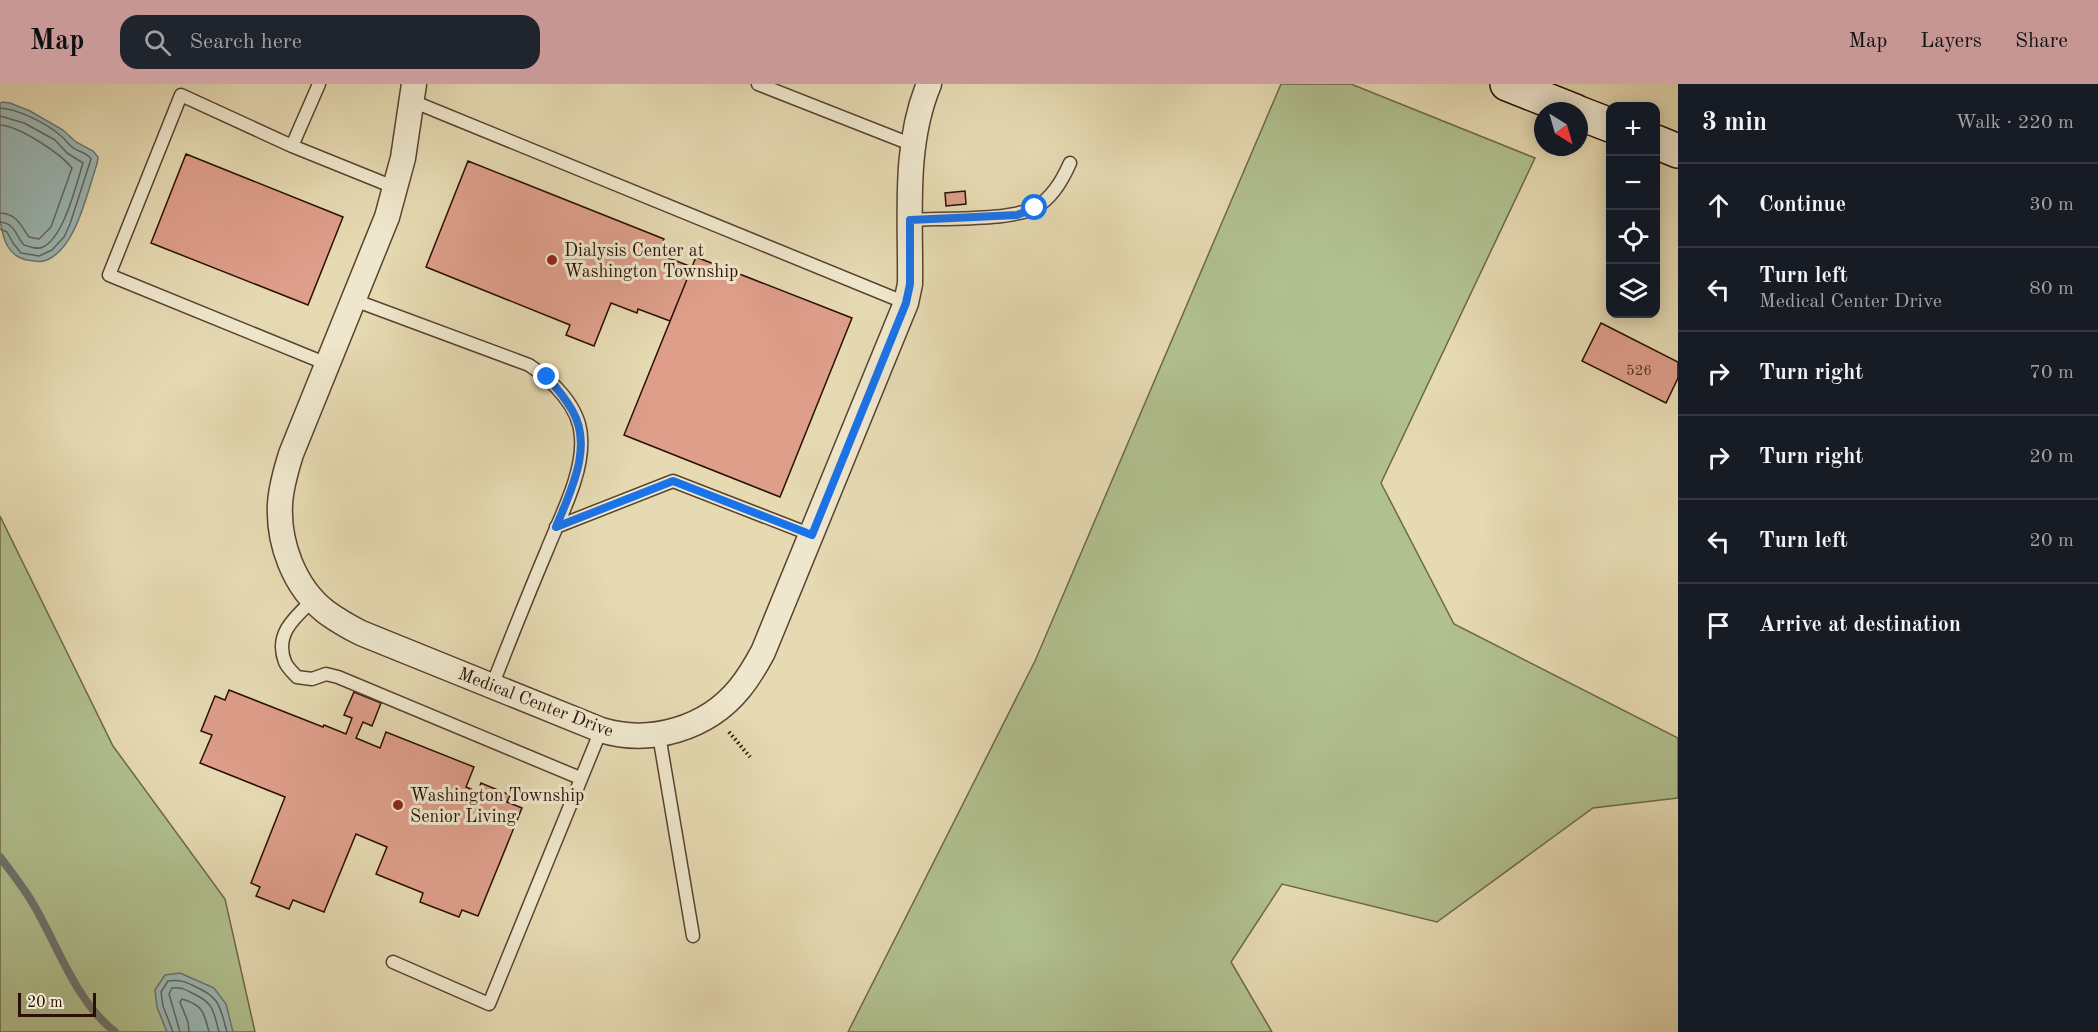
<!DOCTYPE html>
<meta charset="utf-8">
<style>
body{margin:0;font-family:"Old Standard TT",serif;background:#20242c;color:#f1f3f6}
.controls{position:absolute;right:18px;top:18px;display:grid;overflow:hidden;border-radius:12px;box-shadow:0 3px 15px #0003}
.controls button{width:54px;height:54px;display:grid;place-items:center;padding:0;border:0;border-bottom:2px solid #363941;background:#171b24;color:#f1f3f6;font:30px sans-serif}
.compass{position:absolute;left:1534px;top:18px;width:54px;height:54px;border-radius:50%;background:#171b24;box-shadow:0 3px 15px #0003;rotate:143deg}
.scale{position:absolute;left:18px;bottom:15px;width:78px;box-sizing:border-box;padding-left:6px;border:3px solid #290f05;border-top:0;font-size:16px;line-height:21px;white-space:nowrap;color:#290f05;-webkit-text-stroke:4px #efe7cd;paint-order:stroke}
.stop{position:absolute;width:18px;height:18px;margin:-14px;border:4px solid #1a73e8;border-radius:50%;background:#fff}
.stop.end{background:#1a73e8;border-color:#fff;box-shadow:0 2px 6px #0008}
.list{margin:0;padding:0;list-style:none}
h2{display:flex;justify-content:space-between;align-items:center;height:78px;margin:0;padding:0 24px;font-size:26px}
h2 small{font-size:20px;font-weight:400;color:#9ea1a6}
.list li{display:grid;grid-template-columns:39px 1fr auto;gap:18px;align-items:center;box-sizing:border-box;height:84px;padding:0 24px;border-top:2px solid #363941}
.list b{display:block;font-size:22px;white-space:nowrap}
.list p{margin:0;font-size:20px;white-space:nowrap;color:#9ea1a6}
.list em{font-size:20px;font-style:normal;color:#9ea1a6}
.icon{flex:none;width:33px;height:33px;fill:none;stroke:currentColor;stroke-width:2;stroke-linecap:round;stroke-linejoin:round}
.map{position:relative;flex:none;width:1678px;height:948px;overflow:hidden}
header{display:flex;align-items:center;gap:36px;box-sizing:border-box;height:84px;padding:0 30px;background:#c59692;color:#111}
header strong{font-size:28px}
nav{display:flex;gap:33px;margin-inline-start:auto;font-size:21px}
.search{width:420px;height:54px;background:#20242c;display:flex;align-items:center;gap:15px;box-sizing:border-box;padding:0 21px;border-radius:18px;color:#9ea1a6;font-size:22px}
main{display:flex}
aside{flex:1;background:#171b24}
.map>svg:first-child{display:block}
.green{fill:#b1c08f;stroke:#6d684a;stroke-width:1.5}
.water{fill:#9ab8b6;stroke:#6d746f;stroke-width:1.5}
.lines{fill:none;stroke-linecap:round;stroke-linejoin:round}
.shore{stroke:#62645e;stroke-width:1.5}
.stream{stroke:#6d746f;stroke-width:8}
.building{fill:#de9e8a;stroke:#290f05;stroke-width:1.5}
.service-casing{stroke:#584230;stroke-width:15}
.minor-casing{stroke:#584230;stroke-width:27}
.secondary-casing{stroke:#290f05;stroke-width:36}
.path{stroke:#290f05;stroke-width:4;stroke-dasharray:1.5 3;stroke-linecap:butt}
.service{stroke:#efe7cd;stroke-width:12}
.minor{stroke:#efe7cd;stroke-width:24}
.secondary{stroke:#efe7cd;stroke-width:33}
.route{stroke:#1a73e8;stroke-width:8}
.poi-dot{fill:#8f2418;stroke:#efe7cd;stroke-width:2}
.labels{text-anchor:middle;stroke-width:6;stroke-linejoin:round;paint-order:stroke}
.number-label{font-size:15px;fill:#563326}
.poi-label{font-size:18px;fill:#290f05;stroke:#efe7cd;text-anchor:start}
.street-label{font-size:18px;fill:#290f05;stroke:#efe7cd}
</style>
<header>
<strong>Map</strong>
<div class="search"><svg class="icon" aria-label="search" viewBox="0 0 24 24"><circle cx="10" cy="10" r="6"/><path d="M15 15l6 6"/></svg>Search here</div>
<nav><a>Map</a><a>Layers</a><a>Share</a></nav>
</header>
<main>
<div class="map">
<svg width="1678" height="948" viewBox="0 0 1678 948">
<rect width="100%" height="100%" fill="#e6dab2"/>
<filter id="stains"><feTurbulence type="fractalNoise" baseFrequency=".00333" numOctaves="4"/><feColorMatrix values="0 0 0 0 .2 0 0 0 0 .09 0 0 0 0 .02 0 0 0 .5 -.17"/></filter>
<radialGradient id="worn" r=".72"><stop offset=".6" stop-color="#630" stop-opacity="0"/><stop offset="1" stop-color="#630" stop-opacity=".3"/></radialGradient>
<path class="green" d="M1281,0H1351L1535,74L1381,399L1454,540L1678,654V714L1593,724L1437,838L1282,800L1231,878L1272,948H848L1035,577Z
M0,432L113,662L225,815L255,948H0Z"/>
<path class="water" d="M2,18L10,19L30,27L63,46L76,58L93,67L98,73L97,80C87,108 77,161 49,175C42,179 35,177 27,176C7,172 3,154 0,136V20Z
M180,889L214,904L226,920L233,948H167L157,923L155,906L165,891Z"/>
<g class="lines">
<path class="shore" d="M0,24C18,25 48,40 61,52C65,55 68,60 72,63C78,68 87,68 91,75L70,140L64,153L52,166L39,172L21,169L13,159L7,148L0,145
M0,32L24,39L55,56L67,69L83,79C76,101 64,153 43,163C37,166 30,163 24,161C16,152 15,139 0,138
M0,41C19,42 60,69 72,84L51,143L39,155L29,153C20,140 17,130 0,129
M173,948L163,922L161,908L168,897C180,895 186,898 196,903C221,914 220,924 227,948
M180,948L169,910L172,904C180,903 185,905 192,909C214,919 213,926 219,948
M189,948L188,938L180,918L182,915C203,921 204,928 209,948"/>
<path class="stream" d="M0,773C12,789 25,805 35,823C59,865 76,917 115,948"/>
</g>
<path class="building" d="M186,70L343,133L308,221L151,159Z
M468,77L664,155L658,170L692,183L670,237L638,225L637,229L611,219L594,262L566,251L570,241L426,183Z
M965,107L966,120L946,122L945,109Z
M696,173L852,234L780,413L624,351Z
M1601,239L1678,278V294L1666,319L1582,277Z
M229,606L323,643L324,641L346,650L352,634L344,631L354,608L381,619L372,642L363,638L356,654L380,664L386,648L474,683L466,703L478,708L481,699L510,711L507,718L522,724L478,832L462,826L459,833L420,818L423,809L376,790L387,763L356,750L324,828L293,816L289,825L256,812L260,803L251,799L285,713L200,679L212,651L201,647L215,612L225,616Z"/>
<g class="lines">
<defs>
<path id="service" d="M758,0L913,61
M412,17L906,219
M292,62L319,0
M910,136C940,134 1013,137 1036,123C1052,114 1063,95 1070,79
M354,216L529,281C552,296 580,323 581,353C584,389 560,433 547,466C528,511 510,556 492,602
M327,280L109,191L181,11L292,62L396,104
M556,443L673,397L812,451
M313,516C295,533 274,550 285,578C287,583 293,589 297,593L312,595L326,590L338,593L580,694
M659,651L693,852
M393,878L489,920L601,646"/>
<path id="minor" d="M414,0L403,74L387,133L291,370C286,386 281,403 280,420C278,459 294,503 326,528C337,536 349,543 361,549L601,646C650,661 707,645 740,604C749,593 756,581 763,568L906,219L910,200C911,134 903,62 929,0"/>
<path id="secondary" d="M1507,0L1575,27
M1579,29L1610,41
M1656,58L1678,67"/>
</defs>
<use href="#service" class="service-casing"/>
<use href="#minor" class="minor-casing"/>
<use href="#secondary" class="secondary-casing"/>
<path class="path" d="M729,648L750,673"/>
<use href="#service" class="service"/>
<use href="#minor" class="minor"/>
<use href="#secondary" class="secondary"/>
</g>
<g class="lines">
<path class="route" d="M547,293C556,303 565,314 572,326C594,363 570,408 556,443L673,397L812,451L906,219L910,200V136L1017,131L1035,124"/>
</g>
<g class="poi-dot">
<circle cx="552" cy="176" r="6"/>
<circle cx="398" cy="721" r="6"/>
</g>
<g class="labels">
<g class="number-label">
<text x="1639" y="291">526</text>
</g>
<g class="poi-label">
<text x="564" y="172">Dialysis Center at<tspan x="564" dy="21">Washington Township</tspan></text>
<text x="410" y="717">Washington Township<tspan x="410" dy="21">Senior Living</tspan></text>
</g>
<g class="street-label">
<text transform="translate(536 618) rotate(21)" y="6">Medical Center Drive</text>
</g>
</g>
<rect width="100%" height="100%" filter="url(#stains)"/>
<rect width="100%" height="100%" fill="url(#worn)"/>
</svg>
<div class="controls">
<button>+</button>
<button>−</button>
<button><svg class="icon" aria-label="locate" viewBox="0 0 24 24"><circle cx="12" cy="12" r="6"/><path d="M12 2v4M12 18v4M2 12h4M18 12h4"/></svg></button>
<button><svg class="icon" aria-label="layers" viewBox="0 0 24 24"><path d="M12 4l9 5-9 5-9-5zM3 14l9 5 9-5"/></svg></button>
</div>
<svg class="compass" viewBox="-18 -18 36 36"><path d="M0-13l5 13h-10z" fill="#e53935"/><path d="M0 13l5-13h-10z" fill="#9ea1a6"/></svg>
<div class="scale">20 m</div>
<div class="stop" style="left:1035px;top:124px"></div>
<div class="stop end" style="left:547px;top:293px"></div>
</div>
<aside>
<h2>3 min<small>Walk · 220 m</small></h2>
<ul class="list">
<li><svg class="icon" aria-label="ahead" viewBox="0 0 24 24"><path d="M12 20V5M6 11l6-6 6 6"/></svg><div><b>Continue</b></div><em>30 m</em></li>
<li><svg class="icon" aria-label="left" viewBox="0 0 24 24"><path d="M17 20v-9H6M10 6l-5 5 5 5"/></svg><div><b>Turn left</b><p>Medical Center Drive</p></div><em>80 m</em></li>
<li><svg class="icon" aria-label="right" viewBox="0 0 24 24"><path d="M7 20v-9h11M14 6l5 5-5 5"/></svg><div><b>Turn right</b></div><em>70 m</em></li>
<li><svg class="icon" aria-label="right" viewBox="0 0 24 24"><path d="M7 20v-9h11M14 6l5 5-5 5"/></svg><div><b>Turn right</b></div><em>20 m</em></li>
<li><svg class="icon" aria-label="left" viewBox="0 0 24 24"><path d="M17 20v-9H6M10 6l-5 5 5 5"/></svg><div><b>Turn left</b></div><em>20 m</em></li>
<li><svg class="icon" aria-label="arrive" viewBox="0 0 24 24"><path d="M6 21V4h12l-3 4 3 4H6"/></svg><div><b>Arrive at destination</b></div></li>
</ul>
</aside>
</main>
